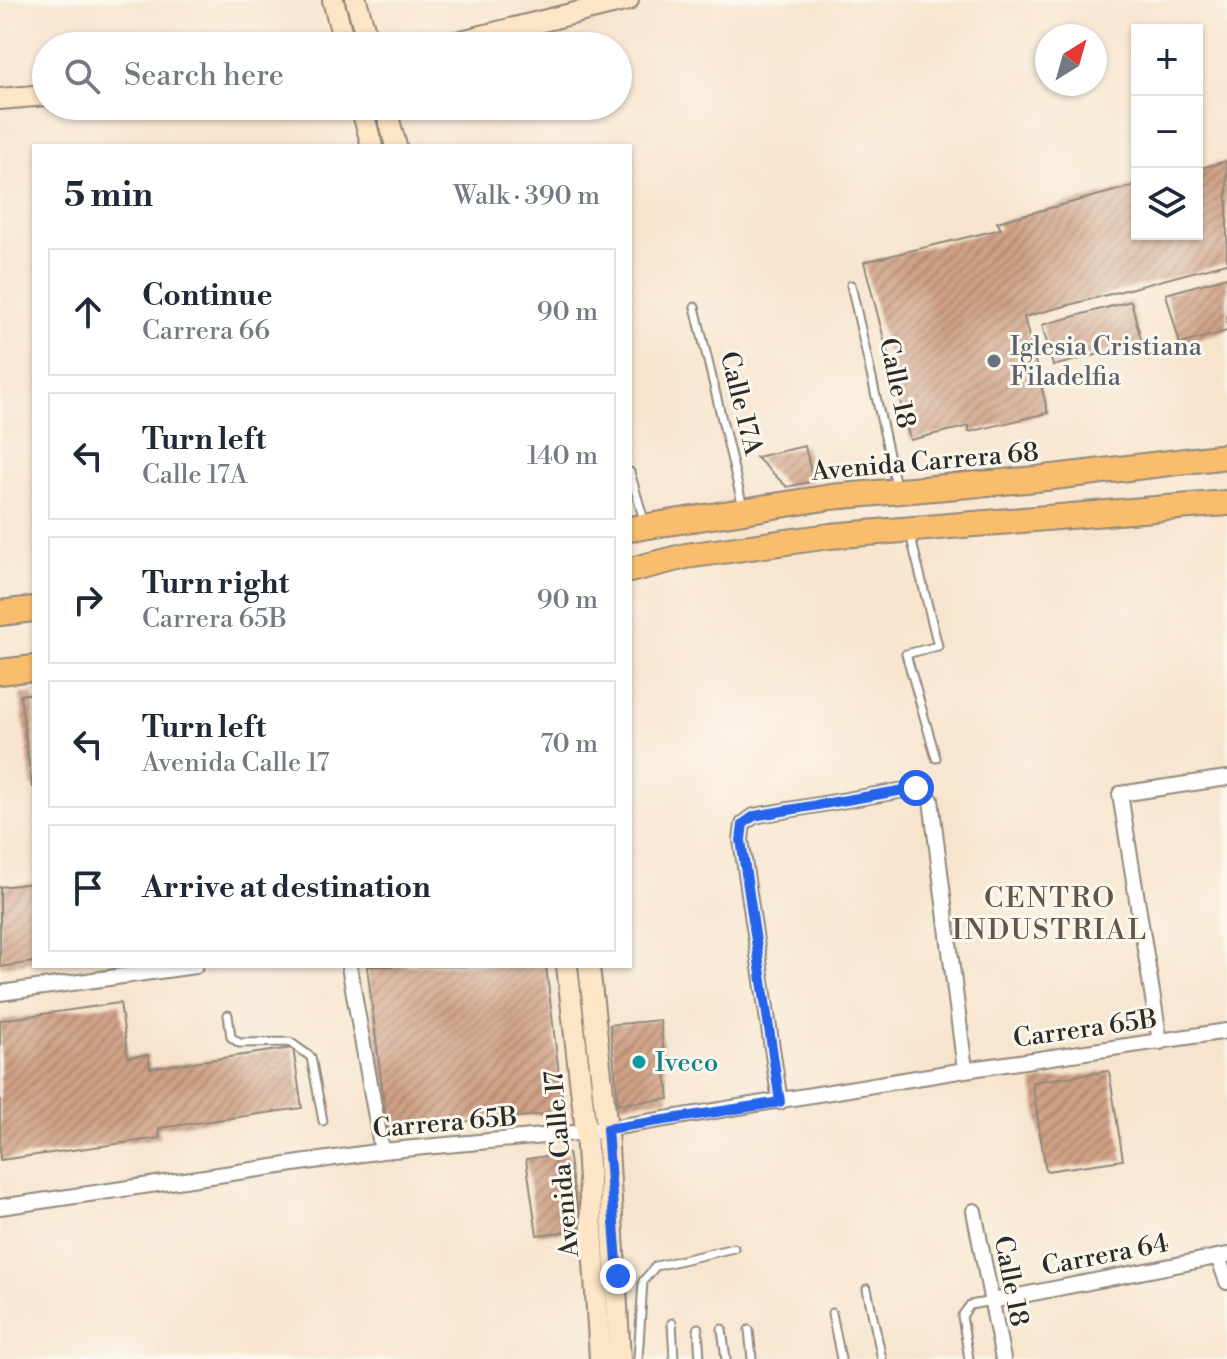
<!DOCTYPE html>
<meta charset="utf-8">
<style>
body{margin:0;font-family:"Libre Bodoni",serif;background:#f2f2f3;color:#1f2937}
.controls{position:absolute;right:24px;top:24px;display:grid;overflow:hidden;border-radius:0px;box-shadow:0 2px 6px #0004}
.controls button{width:72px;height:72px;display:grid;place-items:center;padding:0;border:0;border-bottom:2px solid #e0e1e3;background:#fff;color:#1f2937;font:40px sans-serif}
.compass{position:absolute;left:1035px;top:24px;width:72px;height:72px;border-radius:50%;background:#fff;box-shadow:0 2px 6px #0004;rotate:37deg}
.stop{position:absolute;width:24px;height:24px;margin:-18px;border:6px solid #2563eb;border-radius:50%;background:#fff}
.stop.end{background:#2563eb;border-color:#fff;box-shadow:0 2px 8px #0008}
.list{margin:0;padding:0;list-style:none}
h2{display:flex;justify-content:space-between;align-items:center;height:104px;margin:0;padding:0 32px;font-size:34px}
h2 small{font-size:26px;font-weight:400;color:#747a83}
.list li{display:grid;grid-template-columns:52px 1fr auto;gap:24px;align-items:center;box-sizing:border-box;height:128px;margin:0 16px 16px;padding:0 16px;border:2px solid #e0e1e3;border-radius:0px}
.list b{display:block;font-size:30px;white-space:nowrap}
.list p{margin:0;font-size:26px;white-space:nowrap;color:#747a83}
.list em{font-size:26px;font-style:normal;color:#747a83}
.icon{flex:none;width:44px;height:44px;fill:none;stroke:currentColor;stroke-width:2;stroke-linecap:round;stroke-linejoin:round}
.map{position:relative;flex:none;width:1227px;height:1359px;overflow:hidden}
.search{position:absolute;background:#fff;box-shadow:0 2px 6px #0004;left:32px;top:32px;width:600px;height:88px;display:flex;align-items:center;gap:20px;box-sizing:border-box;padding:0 28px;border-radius:44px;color:#747a83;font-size:30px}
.panel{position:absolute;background:#fff;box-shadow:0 2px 6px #0004;left:32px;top:144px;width:600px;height:824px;border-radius:0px}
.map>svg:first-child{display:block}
.building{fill:url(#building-hatch)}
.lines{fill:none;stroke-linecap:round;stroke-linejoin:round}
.lane-casing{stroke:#91887c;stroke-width:11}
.street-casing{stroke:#91887c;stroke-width:18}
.secondary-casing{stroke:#91887c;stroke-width:24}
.primary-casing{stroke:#91887c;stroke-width:28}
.lane{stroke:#fff;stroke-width:7}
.street{stroke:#fff;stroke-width:14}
.secondary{stroke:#fde5c5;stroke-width:20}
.primary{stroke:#f9be6d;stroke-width:24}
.route{stroke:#2563eb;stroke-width:10}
.worship-dot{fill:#6b7280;stroke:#fbf7ec;stroke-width:3}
.culture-dot{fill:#0f9aa8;stroke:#fbf7ec;stroke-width:3}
.labels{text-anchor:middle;stroke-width:6;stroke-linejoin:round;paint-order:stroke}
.worship-label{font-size:26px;fill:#5b616d;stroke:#fbf7ec;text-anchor:start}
.street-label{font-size:26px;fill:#2b2b2b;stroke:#fbf7ec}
.culture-label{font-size:26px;fill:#0d838f;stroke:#fbf7ec;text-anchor:start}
.neighbourhood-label{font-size:28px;letter-spacing:2px;fill:#64544a;stroke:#fbf7ec}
</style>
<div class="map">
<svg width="1227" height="1359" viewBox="0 0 1227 1359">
<defs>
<pattern id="building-hatch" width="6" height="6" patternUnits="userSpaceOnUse" patternTransform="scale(2)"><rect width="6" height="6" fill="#cfa085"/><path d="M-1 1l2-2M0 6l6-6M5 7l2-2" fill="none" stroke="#a8836d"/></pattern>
</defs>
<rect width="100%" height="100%" fill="#fbf7ec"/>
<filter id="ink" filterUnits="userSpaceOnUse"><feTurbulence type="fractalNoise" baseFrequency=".0125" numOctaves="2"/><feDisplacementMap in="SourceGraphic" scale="16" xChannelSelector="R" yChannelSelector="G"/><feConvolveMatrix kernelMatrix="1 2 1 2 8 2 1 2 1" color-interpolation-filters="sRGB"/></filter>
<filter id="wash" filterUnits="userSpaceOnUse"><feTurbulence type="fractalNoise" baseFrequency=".006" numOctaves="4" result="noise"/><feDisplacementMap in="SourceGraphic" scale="32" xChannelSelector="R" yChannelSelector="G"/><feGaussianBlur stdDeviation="1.8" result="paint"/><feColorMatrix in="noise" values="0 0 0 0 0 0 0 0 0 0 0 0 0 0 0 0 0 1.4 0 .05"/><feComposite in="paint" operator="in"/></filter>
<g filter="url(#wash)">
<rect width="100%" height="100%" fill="#f7e4cd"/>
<g id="blocks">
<path class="building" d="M1227,161V263L1024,317L1048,413L969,432V426L910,440L864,262L1001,229L997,222L1137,185V234H1197V169Z
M1227,277V331L1180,344L1166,294Z
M1131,301L1142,343L1053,366L1042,325Z
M805,446L813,481L787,487L756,457Z
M34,693V787H32L20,695Z
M34,883V962L0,967V887Z
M367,966H546L562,1099L559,1107L550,1114L387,1128Z
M120,1003L128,1057L148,1055L150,1068L293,1048L302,1108L159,1128L160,1138L0,1160V1020Z
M660,1020L669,1099L618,1104L610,1025Z
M1109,1071L1123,1160L1046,1171L1032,1082Z
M568,1153L580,1230L537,1235L526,1159Z"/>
</g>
</g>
<g filter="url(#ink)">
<use href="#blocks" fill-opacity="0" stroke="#91887c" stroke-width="2"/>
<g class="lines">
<defs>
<path id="lane" d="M851,285L896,486
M695,307L743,507
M630,472L645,524
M910,534L938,646L906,654L936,758
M228,1015L231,1037L239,1043L290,1042L311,1057L323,1121
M867,1289L882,1359
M832,1313L841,1359
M672,1323L674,1359
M698,1328L700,1359
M722,1329L726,1359
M749,1330L752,1359
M638,1359L643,1281L656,1266L734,1248
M969,1359L962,1316L970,1305L992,1301"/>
<path id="street" d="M349,966L382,1151
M0,993L195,966
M1160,1042L1120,794L1227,778
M780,1102L741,840L743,824L754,816L916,788L925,792L931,800L965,1070
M0,1207L382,1151L586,1132L965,1070L1227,1031
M974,1211L1003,1359
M1218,1257L1227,1282
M992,1301L1227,1255"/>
<path id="secondary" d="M333,0L345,46
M356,0L369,46
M441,46L628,0
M0,99L46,95
M361,106L372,146
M385,106L396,146
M567,966L586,1132L600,1359
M589,966L607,1129L620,1359"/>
<path id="primary" d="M630,529L831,497L1037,479L1227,456
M630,570L686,556L830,536L1227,503
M0,613L34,609
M0,672L34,668"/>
</defs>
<use href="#lane" class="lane-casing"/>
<use href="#street" class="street-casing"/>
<use href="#secondary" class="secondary-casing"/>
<use href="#primary" class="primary-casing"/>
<use href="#lane" class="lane"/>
<use href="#street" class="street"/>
<use href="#secondary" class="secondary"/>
<use href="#primary" class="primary"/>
</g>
</g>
<g class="lines" filter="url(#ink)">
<path class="route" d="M618,1276L607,1129L780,1102L741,840L743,824L754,816L916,788"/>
</g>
<circle class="worship-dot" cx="994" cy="361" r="8"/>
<circle class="culture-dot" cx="639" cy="1062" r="8"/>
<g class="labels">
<g class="worship-label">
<text x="1010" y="355">Iglesia Cristiana<tspan x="1010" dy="30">Filadelfia</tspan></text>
</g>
<g class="street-label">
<text transform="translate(898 383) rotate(78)" y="9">Calle 18</text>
<text transform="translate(742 403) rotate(76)" y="9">Calle 17A</text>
<text transform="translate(925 461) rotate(-5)" y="9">Avenida Carrera 68</text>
<text transform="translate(1085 1028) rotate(-8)" y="9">Carrera 65B</text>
<text transform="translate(445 1122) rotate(-5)" y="9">Carrera 65B</text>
<text transform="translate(561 1164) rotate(-95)" y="9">Avenida Calle 17</text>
<text transform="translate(1105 1254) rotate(-11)" y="9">Carrera 64</text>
<text transform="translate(1012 1281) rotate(79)" y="9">Calle 18</text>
</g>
<g class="culture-label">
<text x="655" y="1071">Iveco</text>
</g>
<g class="neighbourhood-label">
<text x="1050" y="907">CENTRO<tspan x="1050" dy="32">INDUSTRIAL</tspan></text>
</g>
</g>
</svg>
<div class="controls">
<button>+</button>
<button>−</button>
<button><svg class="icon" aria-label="layers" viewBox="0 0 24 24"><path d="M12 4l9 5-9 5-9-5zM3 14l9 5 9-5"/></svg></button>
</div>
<svg class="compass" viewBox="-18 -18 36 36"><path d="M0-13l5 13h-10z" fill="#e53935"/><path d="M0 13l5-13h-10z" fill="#747a83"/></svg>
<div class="stop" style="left:916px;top:788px"></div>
<div class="stop end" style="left:618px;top:1276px"></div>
<div class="search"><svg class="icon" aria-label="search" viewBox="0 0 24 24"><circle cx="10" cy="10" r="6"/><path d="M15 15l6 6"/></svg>Search here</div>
<section class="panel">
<h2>5 min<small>Walk · 390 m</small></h2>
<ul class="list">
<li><svg class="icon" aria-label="ahead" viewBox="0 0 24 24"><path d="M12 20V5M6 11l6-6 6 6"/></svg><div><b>Continue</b><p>Carrera 66</p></div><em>90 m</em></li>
<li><svg class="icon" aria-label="left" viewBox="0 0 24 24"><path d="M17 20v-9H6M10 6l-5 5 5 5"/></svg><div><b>Turn left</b><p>Calle 17A</p></div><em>140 m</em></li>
<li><svg class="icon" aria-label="right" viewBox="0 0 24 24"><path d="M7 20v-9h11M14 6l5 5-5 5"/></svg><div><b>Turn right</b><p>Carrera 65B</p></div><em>90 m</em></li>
<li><svg class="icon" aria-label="left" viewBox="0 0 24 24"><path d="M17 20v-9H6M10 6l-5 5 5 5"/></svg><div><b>Turn left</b><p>Avenida Calle 17</p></div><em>70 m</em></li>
<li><svg class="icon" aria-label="arrive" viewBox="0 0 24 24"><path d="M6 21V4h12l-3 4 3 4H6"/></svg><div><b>Arrive at destination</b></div></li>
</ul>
</section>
</div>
